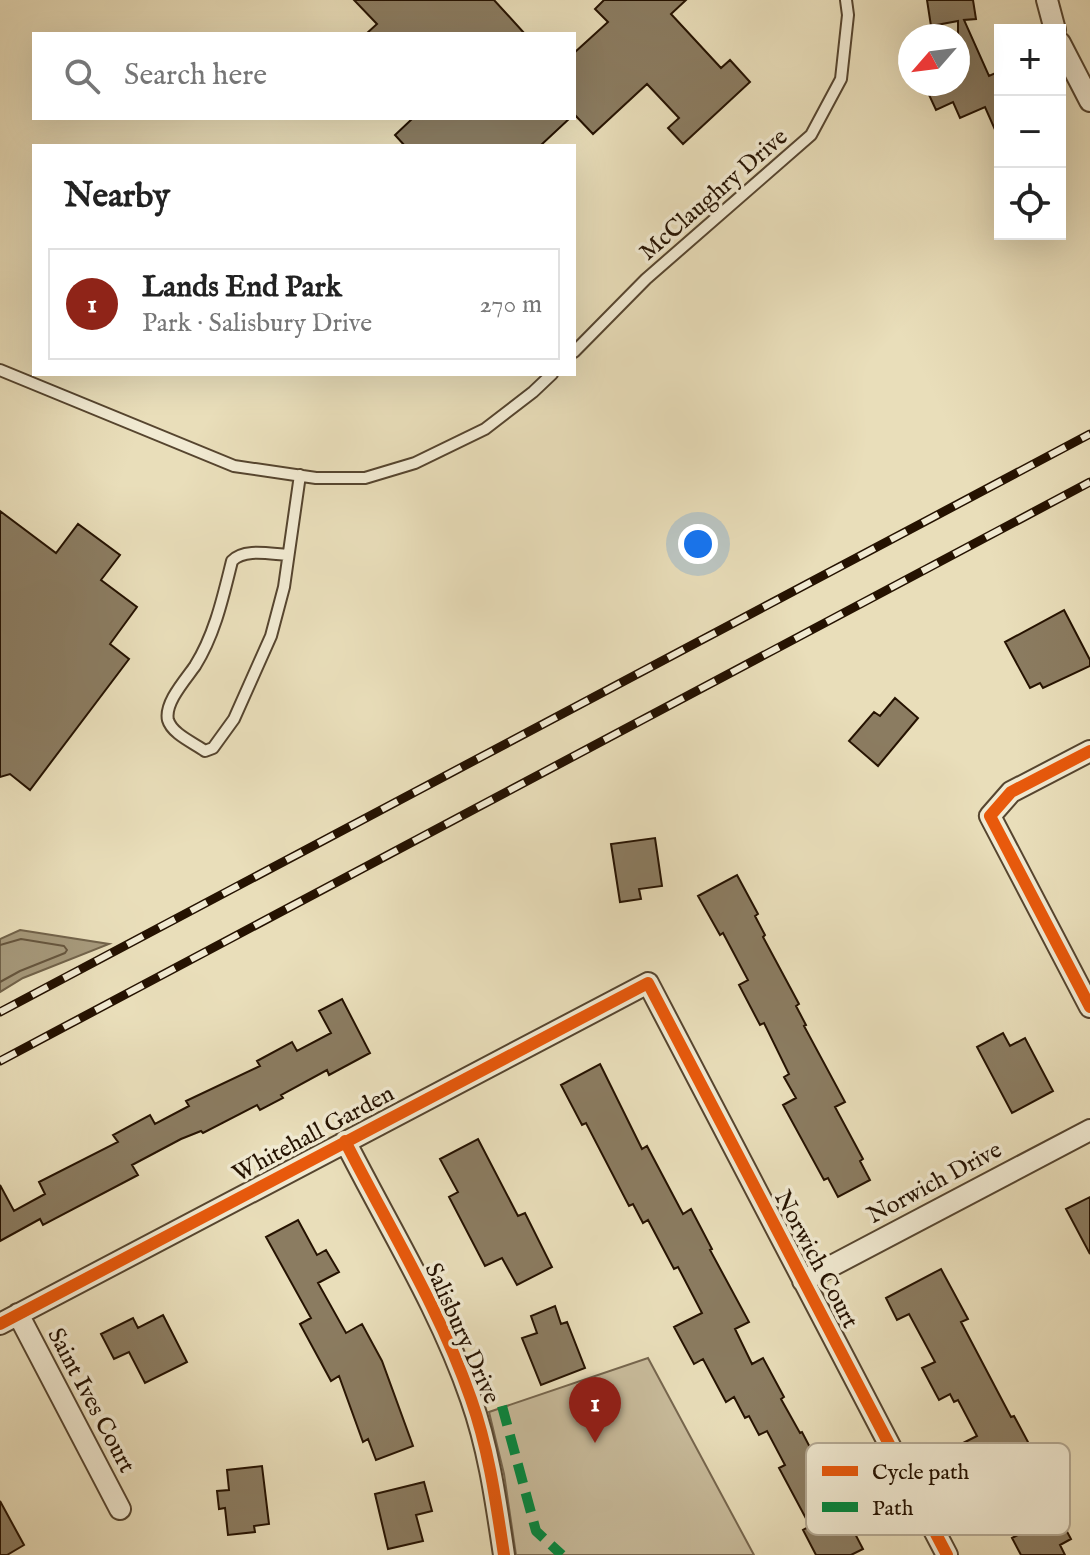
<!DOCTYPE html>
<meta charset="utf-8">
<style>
body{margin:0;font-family:"IM FELL English",serif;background:#f6f6f6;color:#222}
.controls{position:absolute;right:24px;top:24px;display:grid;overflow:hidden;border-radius:0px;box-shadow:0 8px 32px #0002}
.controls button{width:72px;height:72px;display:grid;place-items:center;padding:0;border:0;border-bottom:2px solid #e0e0e0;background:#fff;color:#222;font:40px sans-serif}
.compass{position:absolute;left:898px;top:24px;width:72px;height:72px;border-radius:50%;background:#fff;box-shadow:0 8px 32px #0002;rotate:242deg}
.you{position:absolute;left:698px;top:544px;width:28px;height:28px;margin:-20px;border:6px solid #fff;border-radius:50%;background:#1a73e8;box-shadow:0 0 0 12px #1a73e833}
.badge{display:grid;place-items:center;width:52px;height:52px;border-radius:50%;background:#8f2418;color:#fff;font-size:26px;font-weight:700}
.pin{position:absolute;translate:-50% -66px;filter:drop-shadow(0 2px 4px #0008)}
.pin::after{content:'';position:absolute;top:42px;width:28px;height:24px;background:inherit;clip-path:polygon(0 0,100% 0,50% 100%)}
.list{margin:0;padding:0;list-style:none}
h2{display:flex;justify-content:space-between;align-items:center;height:104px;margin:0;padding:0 32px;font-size:34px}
h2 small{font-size:26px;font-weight:400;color:#767676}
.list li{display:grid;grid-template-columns:52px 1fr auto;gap:24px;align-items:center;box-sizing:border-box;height:112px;margin:0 16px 16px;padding:0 16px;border:2px solid #e0e0e0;border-radius:0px}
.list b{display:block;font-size:30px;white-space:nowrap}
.list p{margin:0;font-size:26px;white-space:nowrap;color:#767676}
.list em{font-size:26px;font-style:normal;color:#767676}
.icon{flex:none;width:44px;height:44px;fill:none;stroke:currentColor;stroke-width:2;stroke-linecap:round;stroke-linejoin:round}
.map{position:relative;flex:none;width:1090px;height:1555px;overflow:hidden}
.search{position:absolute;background:#fff;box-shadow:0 8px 32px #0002;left:32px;top:32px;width:544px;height:88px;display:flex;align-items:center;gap:20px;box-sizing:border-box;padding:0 28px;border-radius:0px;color:#767676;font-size:30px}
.panel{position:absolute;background:#fff;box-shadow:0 8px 32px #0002;left:32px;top:144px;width:544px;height:232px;border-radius:0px}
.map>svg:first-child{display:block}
.green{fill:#c8bb9b;stroke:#76664e;stroke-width:2}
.water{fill:#a6997b;stroke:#72634a;stroke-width:2}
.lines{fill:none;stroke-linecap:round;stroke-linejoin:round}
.shore{stroke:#66563e;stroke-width:2}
.building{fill:#8b7c61;stroke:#251201;stroke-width:2}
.service-casing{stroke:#56452f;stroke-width:14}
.minor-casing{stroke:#56452f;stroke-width:24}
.service{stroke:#f1ead2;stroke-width:10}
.minor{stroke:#f1ead2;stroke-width:20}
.rail-casing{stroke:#251201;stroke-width:9}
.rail{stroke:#f1ead2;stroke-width:6;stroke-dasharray:18;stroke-linecap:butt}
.quiet{stroke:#00873e;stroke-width:10;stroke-dasharray:20 10;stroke-linecap:butt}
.cycleway-casing{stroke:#f1ead2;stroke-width:17}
.cycleway{stroke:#e8590c;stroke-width:12}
.labels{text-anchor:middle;stroke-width:7;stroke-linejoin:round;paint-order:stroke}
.street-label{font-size:24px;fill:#251201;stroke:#f1ead2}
.key{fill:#f1ead2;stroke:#b4a993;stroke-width:2}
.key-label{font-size:22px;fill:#251201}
</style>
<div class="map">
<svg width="1090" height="1555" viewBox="0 0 1090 1555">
<rect width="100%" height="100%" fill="#e9deba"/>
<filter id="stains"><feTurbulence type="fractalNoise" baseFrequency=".0025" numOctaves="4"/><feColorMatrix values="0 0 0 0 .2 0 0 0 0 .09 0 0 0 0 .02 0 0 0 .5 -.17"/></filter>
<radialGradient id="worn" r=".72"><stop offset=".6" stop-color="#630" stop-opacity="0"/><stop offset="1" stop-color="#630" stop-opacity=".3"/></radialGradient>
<path class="green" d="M648,1358L754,1555H516L504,1474L489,1412Z"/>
<path class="water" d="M20,930L109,944L23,978L0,992V939Z"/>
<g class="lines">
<path class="shore" d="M0,945L21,939L64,946L67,950L65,953L20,971L0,982"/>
</g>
<path class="building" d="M354,0H494L525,34H366L377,24Z
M604,0H686L671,14L721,68L730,60L750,82L683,144L668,128L679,118L647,84L593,134L574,114V53L608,22L595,9Z
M927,0H973L976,19L964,20L989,76L1000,71V141L985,107L960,118L953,102L936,110L924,84H958V21L931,26Z
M413,118H570L540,146H405L395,135Z
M0,511L56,553L78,524L120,555L101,580L137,607L110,644L129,659L30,790L10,774L0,777Z
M1064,610L1090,660V666L1043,688L1040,683L1030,688L1005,642Z
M895,698L918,718L878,766L849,741L874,712L880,716Z
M655,838L662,886L639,889L641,899L620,902L611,844Z
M737,875L758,914L755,916L765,935L763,937L799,1004L796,1006L806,1025L804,1026L845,1102L835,1107L863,1159L860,1161L870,1180L838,1197L828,1178L824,1180L783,1105L796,1098L784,1077L789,1074L764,1023L760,1025L739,985L748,980L723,933L720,935L698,896Z
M342,999L370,1053L329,1075L327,1070L281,1095L283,1098L260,1110L257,1105L203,1133L201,1131L181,1139L132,1165L138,1175L43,1225L40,1219L0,1241V1185L14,1211L45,1194L39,1182L118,1142L113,1135L150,1115L155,1124L189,1106L186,1101L260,1066L257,1061L292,1042L297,1051L331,1033L319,1011Z
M1003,1033L1010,1046L1025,1038L1053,1091L1012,1113L977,1047Z
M600,1064L642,1149L647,1146L683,1214L691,1209L712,1249L710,1250L749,1322L735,1329L752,1364L763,1358L784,1397L781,1399L800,1433L802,1432L863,1549L851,1555H816L803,1530L810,1526L779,1468L785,1465L767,1431L759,1435L749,1416L745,1418L734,1397L726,1402L703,1359L694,1364L674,1327L702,1313L678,1267L674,1269L648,1220L643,1223L633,1204L629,1206L586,1123L582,1125L561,1085Z
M478,1139L518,1216L525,1213L552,1267L517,1285L502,1258L485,1266L449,1197L458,1192L440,1159Z
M1090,1197V1254L1066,1209Z
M298,1220L317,1255L326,1250L339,1272L318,1283L346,1333L362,1324L382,1361L413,1446L376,1460L368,1439L363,1442L339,1376L331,1381L300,1324L311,1318L266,1237Z
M941,1269L968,1319L961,1322L1011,1417L1014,1416L1043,1470L1036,1474L1071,1539L1060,1545L1065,1555H1021L1012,1538L1018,1535L1005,1512L1013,1508L988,1461L976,1468L963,1443L977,1436L958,1400L954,1402L950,1394L939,1400L922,1368L935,1362L909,1314L897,1320L886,1298Z
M555,1306L561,1324L567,1322L585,1368L541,1385L522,1338L537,1333L531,1316Z
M163,1315L187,1362L145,1383L129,1352L114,1359L101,1334L133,1318L138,1328Z
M262,1466L269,1524L254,1526L255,1532L228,1535L225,1508L219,1509L217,1491L229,1490L227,1470Z
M424,1482L432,1511L416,1515L423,1541L388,1549L375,1494Z
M0,1501L24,1545L7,1555H0Z"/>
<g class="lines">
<defs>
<path id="service" d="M574,352L646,279L811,135L841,79L848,15L846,0
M0,370L234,466L316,478H365L415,463L485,429L533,392L552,374
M287,555C270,554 244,548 232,561C223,597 215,634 195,666C186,679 164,703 168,720C172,734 194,743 205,751L213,748L234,719L271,636L284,587L300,475"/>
<path id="minor" d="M1047,0L1055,30
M1060,43L1090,101
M1090,751L1011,792L990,816L1090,1007
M345,1141C388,1226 440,1309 471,1399C489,1450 496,1502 504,1555
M803,1281L1090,1130
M18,1314L120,1509
M0,1324L648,983L947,1555"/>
</defs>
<use href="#service" class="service-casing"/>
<use href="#minor" class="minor-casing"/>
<use href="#service" class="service"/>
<use href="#minor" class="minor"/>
<defs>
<path id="rail" d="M0,1012L1090,434
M0,1061L1090,482"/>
</defs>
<use href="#rail" class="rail-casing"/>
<use href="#rail" class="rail"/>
<path class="quiet" d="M502,1406L536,1531L562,1555"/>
<defs>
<path id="cycleway" d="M1090,751L1011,792L990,816L1090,1007
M345,1141C388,1226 440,1309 471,1399C489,1450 496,1502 504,1555
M0,1324L648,983L947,1555"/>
</defs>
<use href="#cycleway" class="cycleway-casing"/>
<use href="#cycleway" class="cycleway"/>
</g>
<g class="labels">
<g class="street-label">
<text transform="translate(713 194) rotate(-41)" y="8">McClaughry Drive</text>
<text transform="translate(313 1133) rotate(-28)" y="8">Whitehall Garden</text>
<text transform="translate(934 1182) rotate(-28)" y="8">Norwich Drive</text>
<text transform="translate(817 1259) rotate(62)" y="8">Norwich Court</text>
<text transform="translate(463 1333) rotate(66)" y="8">Salisbury Drive</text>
<text transform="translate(92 1400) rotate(62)" y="8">Saint Ives Court</text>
</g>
</g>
<rect x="806" y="1443" width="264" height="92" rx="12" class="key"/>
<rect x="822" y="1466" width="36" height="10" fill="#e8590c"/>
<rect x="822" y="1502" width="36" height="10" fill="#00873e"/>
<g class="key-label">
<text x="872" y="1479">Cycle path</text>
<text x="872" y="1515">Path</text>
</g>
<rect width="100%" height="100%" filter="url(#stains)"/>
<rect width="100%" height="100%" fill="url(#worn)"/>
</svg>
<div class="controls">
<button>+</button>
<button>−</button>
<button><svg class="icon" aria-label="locate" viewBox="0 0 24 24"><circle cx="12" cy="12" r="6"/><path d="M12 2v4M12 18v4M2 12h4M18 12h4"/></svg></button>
</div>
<svg class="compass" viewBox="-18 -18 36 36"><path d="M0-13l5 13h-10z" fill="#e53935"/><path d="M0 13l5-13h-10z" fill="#767676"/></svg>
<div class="you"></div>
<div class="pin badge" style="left:595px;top:1443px">1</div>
<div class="search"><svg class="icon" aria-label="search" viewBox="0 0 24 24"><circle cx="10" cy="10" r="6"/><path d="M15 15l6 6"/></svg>Search here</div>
<section class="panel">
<h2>Nearby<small></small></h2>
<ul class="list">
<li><span class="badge">1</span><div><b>Lands End Park</b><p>Park · Salisbury Drive</p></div><em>270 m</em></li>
</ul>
</section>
</div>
